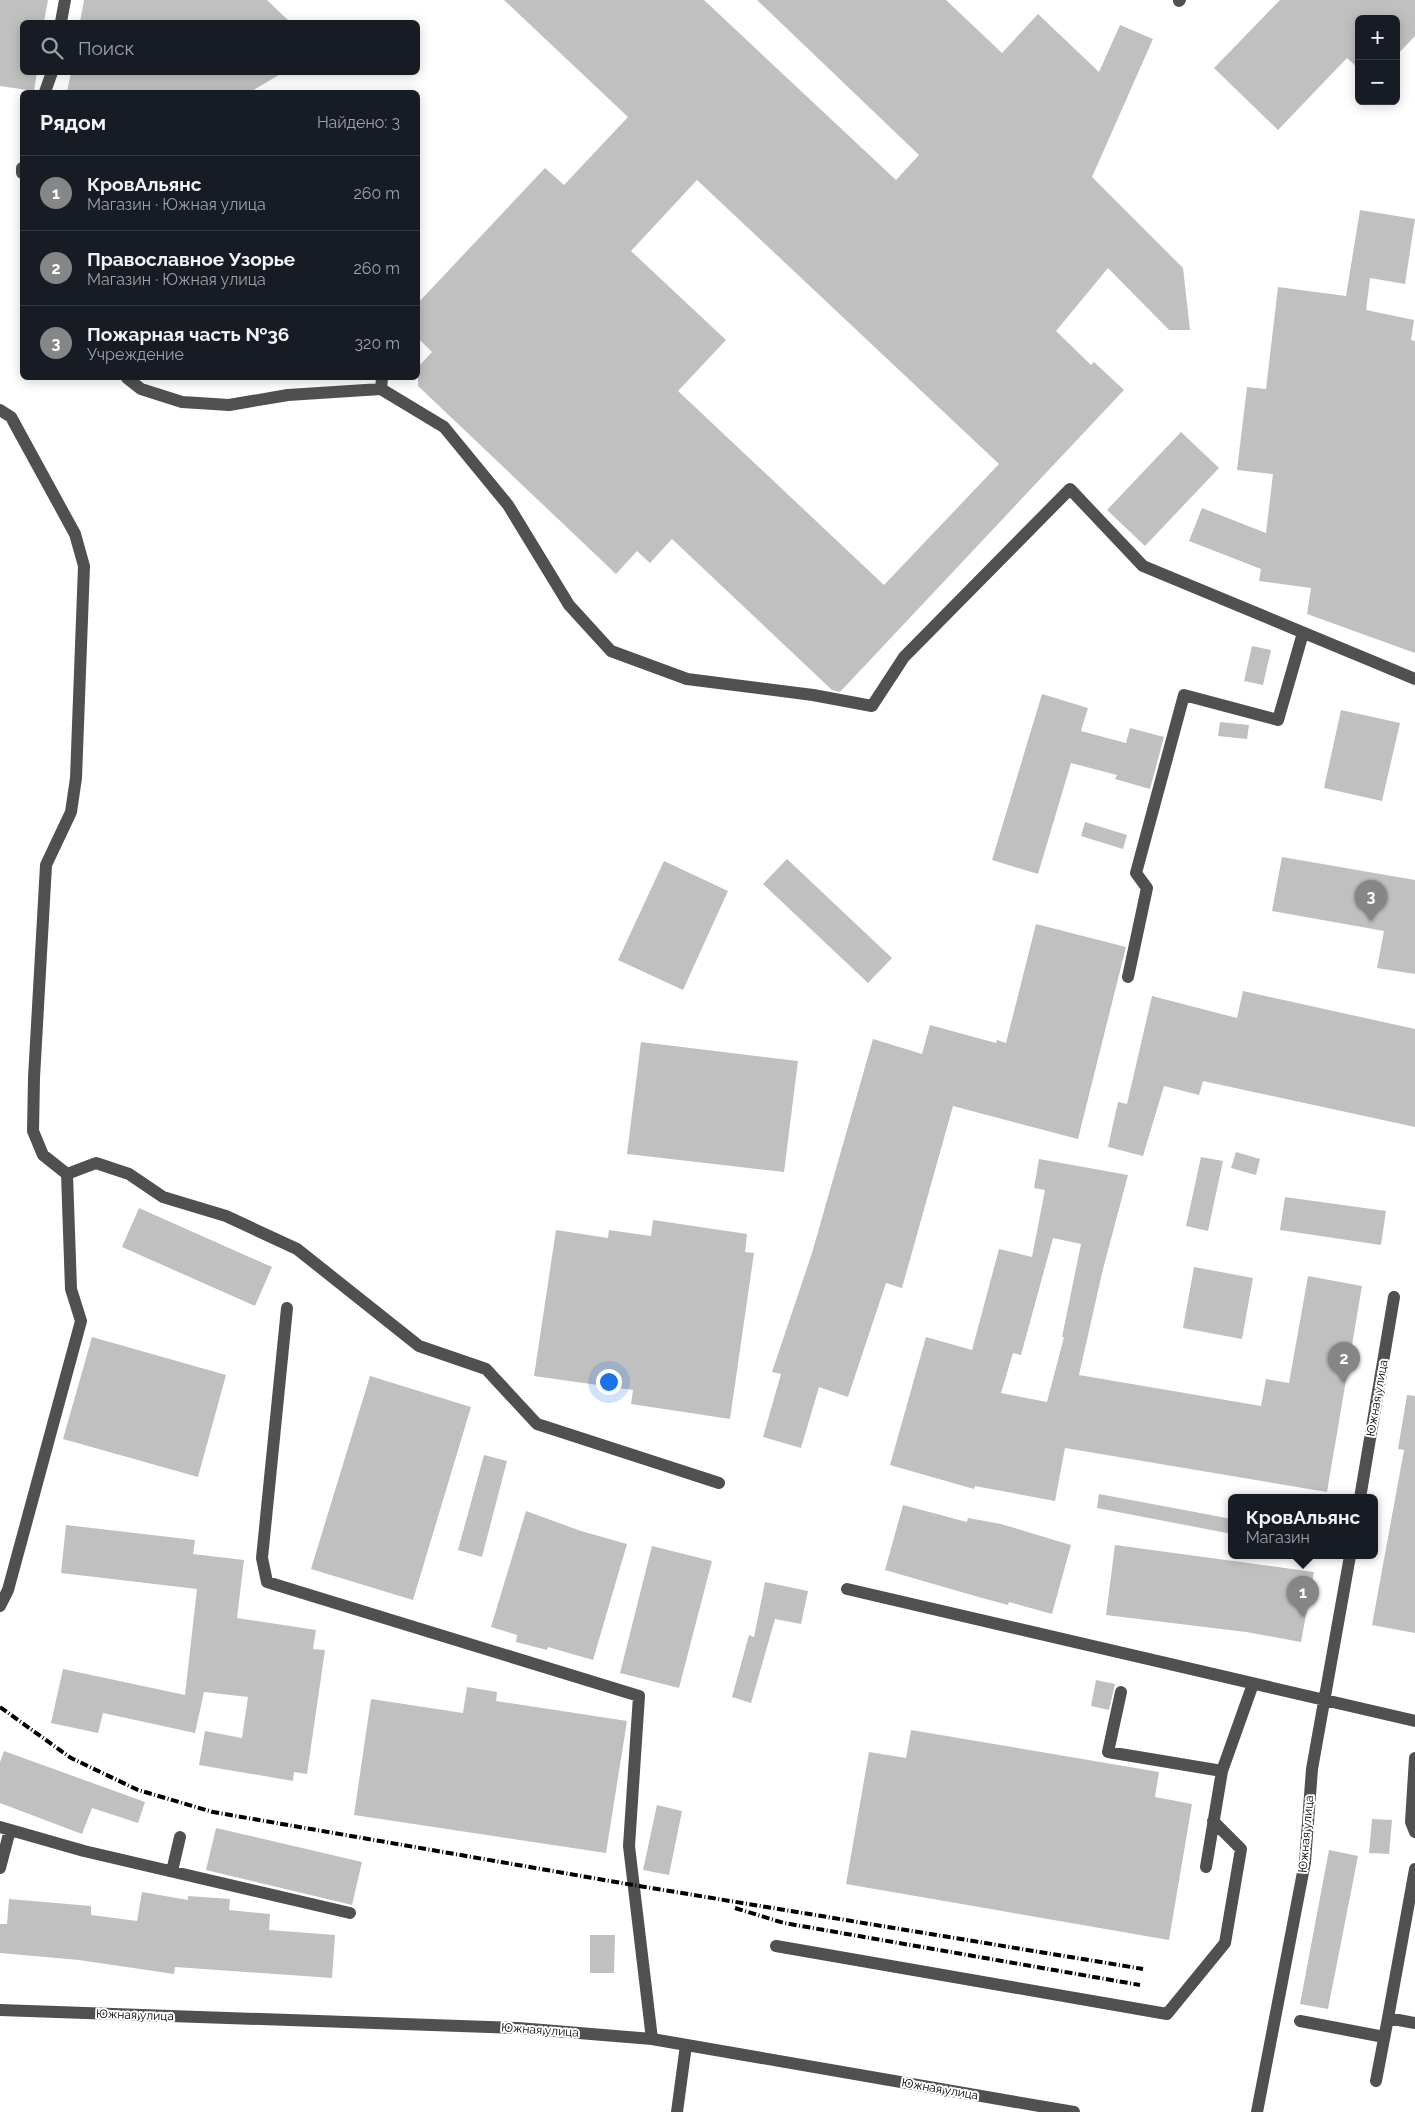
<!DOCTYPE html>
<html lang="ru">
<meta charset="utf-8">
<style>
body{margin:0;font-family:Raleway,sans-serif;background:#20242c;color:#f1f3f6}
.controls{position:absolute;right:15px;top:15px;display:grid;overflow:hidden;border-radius:8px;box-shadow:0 2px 12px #0003}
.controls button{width:45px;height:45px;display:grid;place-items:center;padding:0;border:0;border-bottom:1px solid #363941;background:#171b24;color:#f1f3f6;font:25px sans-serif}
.you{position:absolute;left:608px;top:1381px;width:18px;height:18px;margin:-12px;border:4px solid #fff;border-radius:50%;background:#1a73e8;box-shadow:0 0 0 8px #1a73e833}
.badge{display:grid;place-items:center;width:32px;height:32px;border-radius:50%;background:#858687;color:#fff;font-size:16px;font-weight:700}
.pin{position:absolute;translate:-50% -41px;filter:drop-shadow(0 1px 2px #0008)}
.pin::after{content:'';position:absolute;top:26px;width:18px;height:15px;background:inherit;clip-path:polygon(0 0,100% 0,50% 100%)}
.popup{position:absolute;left:1228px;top:1494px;width:150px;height:65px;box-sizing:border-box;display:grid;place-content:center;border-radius:8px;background:#171b24;filter:drop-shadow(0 1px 4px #0005);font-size:16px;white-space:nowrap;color:#9ea1a6}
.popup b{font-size:19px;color:#f1f3f6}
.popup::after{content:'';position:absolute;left:50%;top:100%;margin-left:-10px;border:10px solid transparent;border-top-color:#171b24}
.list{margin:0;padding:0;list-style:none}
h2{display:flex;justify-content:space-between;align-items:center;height:65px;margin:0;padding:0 20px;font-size:21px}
h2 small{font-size:16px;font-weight:400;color:#9ea1a6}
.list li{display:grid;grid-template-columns:32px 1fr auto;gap:15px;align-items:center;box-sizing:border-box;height:75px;padding:0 20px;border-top:1px solid #363941}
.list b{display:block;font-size:19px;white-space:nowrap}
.list p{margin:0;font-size:16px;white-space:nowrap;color:#9ea1a6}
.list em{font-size:16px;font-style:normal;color:#9ea1a6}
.icon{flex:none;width:28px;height:28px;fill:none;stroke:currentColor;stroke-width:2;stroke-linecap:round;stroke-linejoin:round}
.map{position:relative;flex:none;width:1415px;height:2112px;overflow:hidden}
.search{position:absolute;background:#171b24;box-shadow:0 2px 12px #0003;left:20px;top:20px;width:400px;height:55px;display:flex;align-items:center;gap:12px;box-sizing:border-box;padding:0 18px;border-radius:8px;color:#9ea1a6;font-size:19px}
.panel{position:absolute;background:#171b24;box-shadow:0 2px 12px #0003;left:20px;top:90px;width:400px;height:290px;border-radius:8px}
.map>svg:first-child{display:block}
.building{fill:#c0c0c0;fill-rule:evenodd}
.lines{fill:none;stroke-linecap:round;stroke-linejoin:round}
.minor{stroke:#505050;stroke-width:12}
.rail{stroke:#000;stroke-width:4;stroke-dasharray:8 2.5 1 2.5;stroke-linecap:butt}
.labels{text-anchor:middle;stroke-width:4;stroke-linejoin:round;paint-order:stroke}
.street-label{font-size:12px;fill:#000;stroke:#fff}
</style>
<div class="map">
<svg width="1415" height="2112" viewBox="0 0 1415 2112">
<rect width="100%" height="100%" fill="#fff"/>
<path class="building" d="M0,0H48L44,22H22V72H37L34,91L0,86Z
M84,0H267L290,22H80Z
M504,0H704L896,180L919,155L757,0H946L1002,53L1038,14L1099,72L1120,25L1153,39L1092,177L1183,268L1190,330H1169L1108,268L1056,331L1091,365L1094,362L1124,390L840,692L832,690L672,539L650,563L637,551L616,574L418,386V367L432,352L418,338V303L545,168L564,185L628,117ZM697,180L999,464L884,585L678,391L726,340L631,251Z
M1280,0H1415V36L1396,56V19H1359V69L1347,58L1278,130L1214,68Z
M71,72H284L250,92H67Z
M1360,210L1415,219L1405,284L1370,278L1366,310L1414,320L1411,340L1415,341V653L1307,614L1311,588L1259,581L1261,569L1189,541L1202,508L1266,533L1273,474L1237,470L1247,387L1266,389L1278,287L1346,296Z
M1181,432L1219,468L1145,546L1107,510Z
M1252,646L1271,650L1263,685L1244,681Z
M1042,694L1088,708L1081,731L1126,743L1130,728L1164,737L1150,789L1115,779L1117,775L1071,763L1038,874L992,860Z
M1341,710L1400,723L1382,801L1324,788Z
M1220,722L1249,725L1247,739L1218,736Z
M1085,822L1127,835L1123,849L1081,836Z
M1282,857L1415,880V974L1377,968L1384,931L1272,911Z
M787,859L892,958L868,983L763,884Z
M664,861L728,891L683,990L618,960Z
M1036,924L1126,947L1078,1139L953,1106L902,1288L886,1283L848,1397L819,1387L801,1448L763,1437L781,1374L772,1372L812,1253L873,1039L922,1054L930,1025L996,1043L997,1040L1006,1043Z
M1243,991L1415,1029V1127L1203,1081L1199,1095L1164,1086L1143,1156L1108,1147L1118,1102L1127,1104L1152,996L1237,1018Z
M641,1042L798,1061L784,1172L627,1154Z
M1236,1152L1260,1159L1256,1175L1231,1168Z
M1201,1157L1223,1161L1208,1231L1186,1226Z
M1039,1159L1128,1175L1103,1269L1079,1375L1261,1406L1266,1379L1289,1383L1308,1276L1362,1286L1327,1492L1065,1448L1055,1501L975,1486L974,1489L890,1465L926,1337L972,1350L999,1249L1032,1257L1045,1190L1034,1188ZM1053,1238L1081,1244L1062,1337H1064L1047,1402L1001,1393L1013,1353L1021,1355Z
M1285,1197L1386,1211L1381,1245L1280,1230Z
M139,1208L272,1267L255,1306L122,1247Z
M653,1220L747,1234L745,1252L754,1253L730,1419L631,1404L633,1390L534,1376L556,1230L608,1238L609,1230L651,1236Z
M1194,1267L1253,1278L1242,1339L1183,1328Z
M92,1337L226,1375L198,1477L63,1439Z
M370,1376L471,1407L413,1600L311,1569Z
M1407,1395L1415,1396V1633L1372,1625L1404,1450L1398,1449Z
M484,1455L507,1461L482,1557L458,1550Z
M1099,1494L1232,1519V1534L1097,1508Z
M903,1505L967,1522L968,1518L1001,1524L1071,1545L1052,1614L1009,1602L1008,1605L982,1598L885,1570Z
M526,1511L581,1531L627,1544L593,1660L548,1647L547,1650L516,1642L517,1635L491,1627Z
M66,1525L195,1540L193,1554L244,1560L237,1618L316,1630L313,1649L325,1650L307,1774L294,1772L293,1781L199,1765L205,1731L242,1738L248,1697L204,1692L195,1733L103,1713L98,1733L51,1723L63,1669L185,1695L197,1589L61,1573Z
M1115,1545L1314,1572L1301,1642L1246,1632L1106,1615Z
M652,1546L712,1561L679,1688L620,1673Z
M765,1582L808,1591L801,1624L775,1619L751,1703L732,1697L749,1635L754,1637Z
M1096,1680L1115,1684L1109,1710L1091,1706Z
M467,1687L497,1692L496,1701L627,1721L606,1853L354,1815L371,1699L463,1713Z
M911,1730L1159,1772L1155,1797L1192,1804L1169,1940L846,1884L869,1752L906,1758Z
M4,1751L145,1802L138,1823L92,1808L82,1834L0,1803V1762Z
M657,1805L682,1811L669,1875L643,1870Z
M1372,1819L1392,1820L1389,1854L1369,1853Z
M216,1828L362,1862L352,1905L206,1870Z
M1329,1850L1358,1856L1328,2009L1300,2004Z
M142,1892L188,1900V1896L230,1899L229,1910L270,1914L269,1930L335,1935L332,1978L175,1967L174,1974L79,1960L0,1953V1924H7L9,1899L91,1906V1915L137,1921Z
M590,1935H615L614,1973H590Z"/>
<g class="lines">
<path class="minor" d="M1179,1L1180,0
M61,22L65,0
M45,92L52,72
M22,168V173
M127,378L141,389L182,402L229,405L288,395L381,389
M382,378L381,389L444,427L508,505L569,605L611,651L687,679L813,695L872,706L904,657L1070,489L1143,566L1415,679
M0,410L11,417L75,534L84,566L76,778L71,812L46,865L34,1078L33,1131L43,1155L67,1174
M1128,977L1147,888L1136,873L1184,695L1278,720L1303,633
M67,1174L96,1163L129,1174L163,1197L226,1216L297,1249L419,1346L486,1369L537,1424L719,1483
M287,1308L262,1558L267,1582L639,1696L629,1846L652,2039
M1360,1498L1394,1297
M847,1589L1415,1721
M0,1606L8,1590L81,1321L71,1289L67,1174
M1121,1692L1108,1752L1222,1771L1253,1684
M1415,1758L1411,1822L1415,1832
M0,1827L84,1851L350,1913
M1206,1867L1222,1771
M0,1868L10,1830
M1415,1869L1388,2018L1415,2023
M172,1871L180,1837
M776,1946L1167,2014L1225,1943L1241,1849L1213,1821
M0,2010L518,2028L652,2039L1074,2112
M1300,2021L1384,2037
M1376,2081L1388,2018
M677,2112L686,2045
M1257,2112L1305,1862L1312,1769L1350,1556"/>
<path class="rail" d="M0,1707L71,1758L138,1790L213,1812L633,1885L1143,1969
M735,1908L784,1923L1140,1985"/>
</g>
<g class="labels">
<g class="street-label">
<text transform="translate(1377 1398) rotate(-80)" y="4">Южная улица</text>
<text transform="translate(1306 1834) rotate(-85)" y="4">Южная улица</text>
<text transform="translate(135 2015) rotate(2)" y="4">Южная улица</text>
<text transform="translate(540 2030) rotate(4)" y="4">Южная улица</text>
<text transform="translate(940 2089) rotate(10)" y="4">Южная улица</text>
</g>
</g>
</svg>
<div class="controls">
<button>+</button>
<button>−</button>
</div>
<div class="you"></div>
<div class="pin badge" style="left:1303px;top:1617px">1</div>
<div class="popup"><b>КровАльянс</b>Магазин</div>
<div class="pin badge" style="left:1344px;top:1383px">2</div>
<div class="pin badge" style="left:1371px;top:921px">3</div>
<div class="search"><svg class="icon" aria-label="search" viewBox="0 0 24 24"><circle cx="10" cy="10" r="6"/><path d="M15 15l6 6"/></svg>Поиск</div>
<section class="panel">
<h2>Рядом<small>Найдено: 3</small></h2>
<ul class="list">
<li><span class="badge">1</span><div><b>КровАльянс</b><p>Магазин · Южная улица</p></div><em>260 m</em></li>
<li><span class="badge">2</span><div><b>Православное Узорье</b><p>Магазин · Южная улица</p></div><em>260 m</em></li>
<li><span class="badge">3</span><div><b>Пожарная часть №36</b><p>Учреждение</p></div><em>320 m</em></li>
</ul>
</section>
</div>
